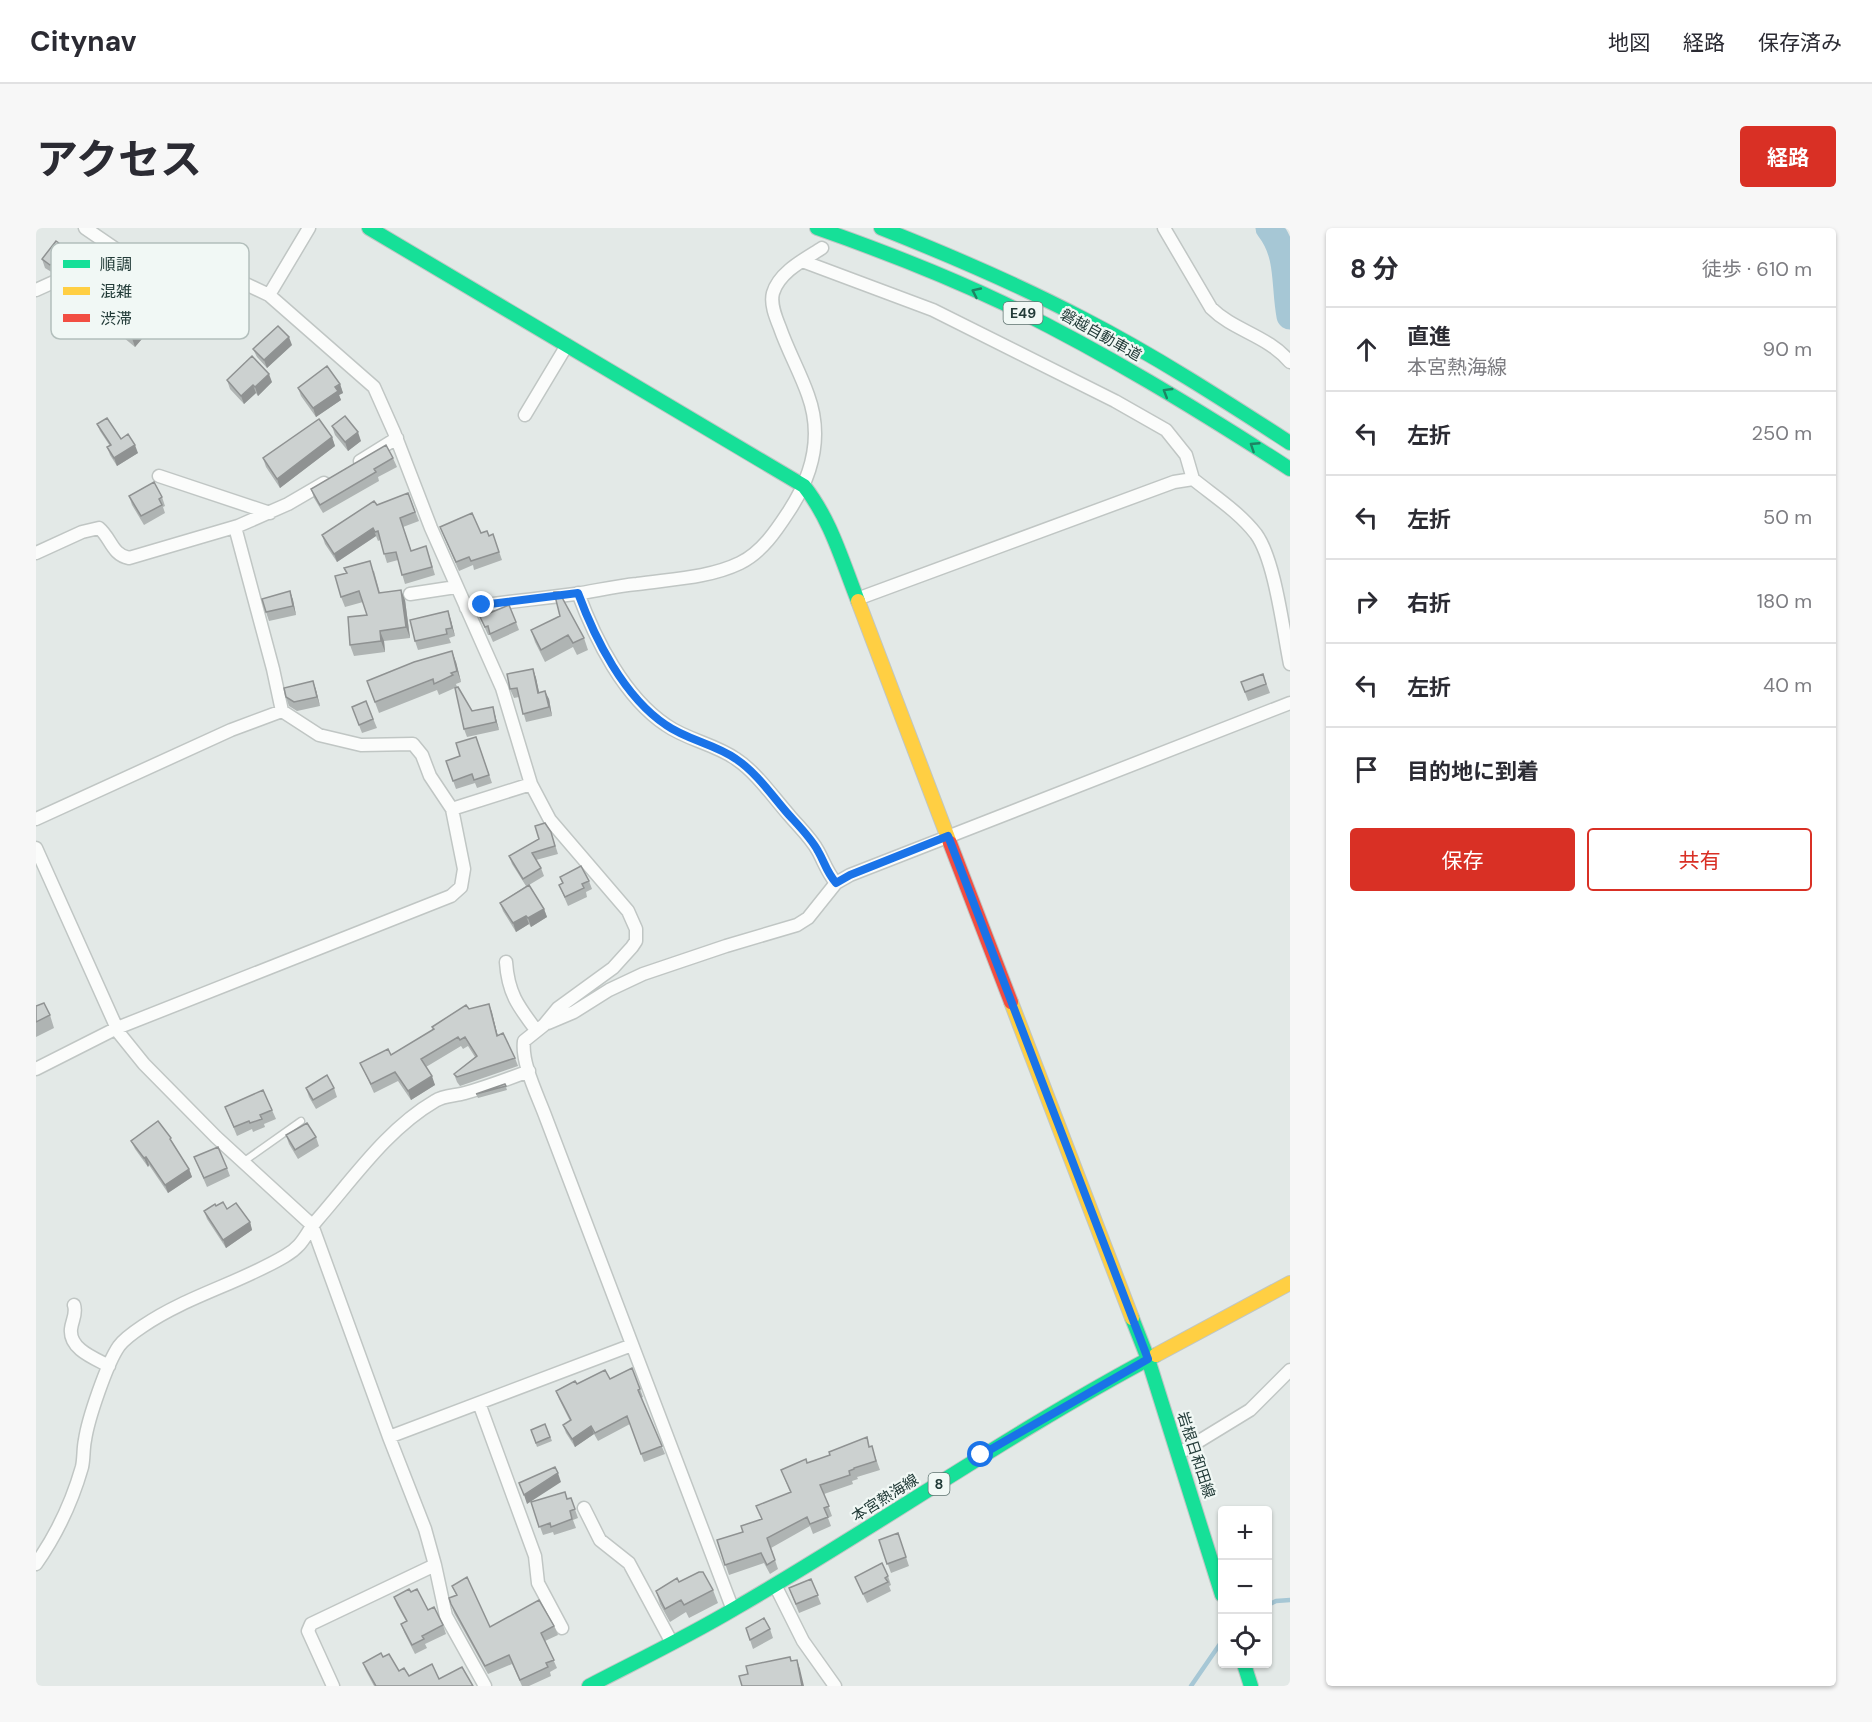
<!DOCTYPE html>
<html lang="ja">
<meta charset="utf-8">
<style>
body{margin:0;font-family:"DM Sans","Noto Sans JP",sans-serif;background:#f7f7f7;color:#2b2b33}
.controls{position:absolute;right:18px;bottom:18px;display:grid;overflow:hidden;border-radius:6px;box-shadow:0 2px 4px #0004}
.controls button{width:54px;height:54px;display:grid;place-items:center;padding:0;border:0;border-bottom:2px solid #e1e1e2;background:#fff;color:#2b2b33;font:30px sans-serif}
.stop{position:absolute;width:18px;height:18px;margin:-14px;border:4px solid #1a73e8;border-radius:50%;background:#fff}
.stop.end{background:#1a73e8;border-color:#fff;box-shadow:0 2px 6px #0008}
.list{margin:0;padding:0;list-style:none}
h2{display:flex;justify-content:space-between;align-items:center;height:78px;margin:0;padding:0 24px;font-size:26px}
h2 small{font-size:20px;font-weight:400;color:#7c7c81}
.list li{display:grid;grid-template-columns:39px 1fr auto;gap:18px;align-items:center;box-sizing:border-box;height:84px;padding:0 24px;border-top:2px solid #e1e1e2}
.list b{display:block;font-size:22px;white-space:nowrap}
.list p{margin:0;font-size:20px;white-space:nowrap;color:#7c7c81}
.list em{font-size:20px;font-style:normal;color:#7c7c81}
.actions{display:flex;gap:12px;padding:18px 24px}
.actions a{flex:1;padding:14px 0;border:2px solid #d93025;border-radius:6px;text-align:center;font-size:21px;color:#d93025}
.actions .main{background:#d93025;color:#fff}
.icon{flex:none;width:33px;height:33px;fill:none;stroke:currentColor;stroke-width:2;stroke-linecap:round;stroke-linejoin:round}
.map{position:relative;flex:none;width:1254px;height:1458px;overflow:hidden;border-radius:6px}
header{display:flex;align-items:center;gap:36px;box-sizing:border-box;height:84px;padding:0 30px;background:#fff;border-bottom:2px solid #e1e1e2}
header strong{font-size:28px}
nav{display:flex;gap:33px;margin-inline-start:auto;font-size:21px}
.intro{display:flex;align-items:center;justify-content:space-between;box-sizing:border-box;height:144px;padding:0 36px}
h1{margin:0;font-size:42px}
.button{padding:15px 27px;border-radius:6px;background:#d93025;color:#fff;font-size:21px;font-weight:700}
main{display:flex;gap:36px;padding:0 36px}
aside{flex:1;background:#fff;border-radius:6px;box-shadow:0 2px 4px #0004}
.map>svg:first-child{display:block}
.lines{fill:none;stroke-linecap:round;stroke-linejoin:round}
.stream{stroke:#a6c7d5;stroke-width:4.5}
.river{stroke:#a6c7d5;stroke-width:27}
.lane-casing{stroke:#c0c6c4;stroke-width:9}
.street-casing{stroke:#c0c6c4;stroke-width:15}
.fast-casing{stroke:#bfc6c4;stroke-width:16}
.slow-casing{stroke:#bfc6c4;stroke-width:16}
.jam-casing{stroke:#bfc6c4;stroke-width:16}
.lane{stroke:#fbfcfb;stroke-width:6}
.street{stroke:#fbfcfb;stroke-width:12}
.fast{stroke:#16e098;stroke-width:14}
.slow{stroke:#ffcf43;stroke-width:14}
.jam{stroke:#f24e42;stroke-width:14}
.wall{fill:#afb4b3}
.shaded-wall{fill:#8f9292}
.building{fill:#ccd1d0;stroke:#8f9292;stroke-width:1.5}
.oneway{stroke:#1d8563}
.route{stroke:#1a73e8;stroke-width:8}
.labels{text-anchor:middle;stroke-width:4.5;stroke-linejoin:round;paint-order:stroke}
.shield{fill:#f1f8f5;stroke:#607471;stroke-width:1.5}
.shield-label{font-size:14px;font-weight:bold;fill:#223b38}
.street-label{font-size:15px;fill:#223b38;stroke:#f1f8f5}
.key{fill:#f1f8f5;stroke:#b3bfbc;stroke-width:1.5}
.key-label{font-size:16px;fill:#223b38}
</style>
<header>
<strong>Citynav</strong>
<nav><a>地図</a><a>経路</a><a>保存済み</a></nav>
</header>
<div class="intro"><h1>アクセス</h1><a class="button">経路</a></div>
<main>
<div class="map">
<svg width="1254" height="1458" viewBox="0 0 1254 1458">
<rect width="100%" height="100%" fill="#e3e9e7"/>
<g class="lines">
<path class="stream" d="M1232,1377L1240,1373L1254,1372
M1155,1458L1186,1413"/>
<path class="river" d="M1233,0C1254,27 1248,56 1254,88"/>
<defs>
<path id="lane" d="M207,934L265,893"/>
<path id="street" d="M49,0L84,24L132,34L178,41L233,67L338,159L358,204L395,300L466,460L495,556L514,592L592,683L600,701V713L596,719L577,740L522,780L508,797L488,813C485,835 502,868 510,890L697,1382
M1128,0L1175,80C1198,103 1231,107 1254,134
M766,33L897,82L1079,173L1130,202L1150,227L1157,251
M0,62L84,24
M233,67L273,0
M489,187L531,117
M324,233L361,210
M123,248L234,285
M199,299L237,441L246,483
M0,325L46,304L63,300C75,310 76,327 93,330L202,298L252,276L288,255
M542,365C559,411 588,469 630,497C651,512 679,516 700,531C721,545 737,569 753,587C763,599 775,610 782,623C788,634 791,644 800,655
M374,366L420,359
M821,371L1138,254L1157,251C1178,268 1203,284 1220,306C1239,332 1247,402 1254,436
M430,380C466,374 503,371 539,366C559,363 580,358 601,356C635,351 673,350 704,335C726,324 740,303 753,283C776,248 787,208 772,167C764,144 752,123 744,100C740,90 734,76 737,65C743,44 769,31 786,20
M0,591L195,502L246,483L283,507L325,517L377,516L386,527L394,548L416,581L495,556
M0,620L83,805L108,836L180,909L276,997L353,1209L389,1301L399,1337L275,1396L272,1403L297,1458
M470,734C472,765 482,778 500,802
M512,795L538,784L573,762L607,746L690,718L761,697L772,690L800,655L814,647L1254,475
M0,841L81,800L415,668L425,659L428,641L416,581
M38,1077C41,1086 36,1092 35,1101C33,1121 58,1130 73,1138
M443,1175L499,1328L502,1355L526,1400
M353,1209L596,1117
M1142,1226L1214,1182L1254,1142
M548,1280L564,1312L593,1335L636,1415
M0,1336C21,1306 36,1274 46,1239C48,1230 47,1221 49,1212C52,1191 71,1135 83,1118C89,1110 98,1104 107,1098C151,1068 204,1055 249,1028C268,1017 269,1006 281,992C317,951 351,901 399,873C408,867 419,868 429,865C451,859 472,851 493,843
M399,1337L410,1388L449,1458
M739,1357L767,1413L799,1458"/>
<path id="fast" d="M333,0L768,258C795,292 806,333 822,373
M781,0C844,22 906,46 967,75C1066,123 1161,181 1254,241
M845,0C913,27 981,56 1046,90C1118,127 1186,171 1254,215
M1096,1090L1112,1131L1186,1367
M1208,1436L1215,1458
M553,1458C601,1433 651,1409 698,1381C840,1299 975,1204 1120,1127"/>
<path id="slow" d="M822,373L914,615
M975,774L1096,1090
M1120,1127L1254,1055"/>
<path id="jam" d="M914,615L975,774"/>
</defs>
<use href="#lane" class="lane-casing"/>
<use href="#street" class="street-casing"/>
<use href="#fast" class="fast-casing"/>
<use href="#slow" class="slow-casing"/>
<use href="#jam" class="jam-casing"/>
<use href="#lane" class="lane"/>
<use href="#street" class="street"/>
<use href="#fast" class="fast"/>
<use href="#slow" class="slow"/>
<use href="#jam" class="jam"/>
</g>
<path class="wall" d="M33,22L36,31L30,40L17,45L9,40L6,31Z
M151,50L124,81L125,83L122,87L123,91L99,119L82,105L79,96Z
M256,117L231,140L221,129L217,121Z
M191,152L236,154L222,168L220,165L208,176L194,161Z
M304,156L307,165L303,167L305,172L280,189L265,168L262,160Z
M61,196L85,211L102,225L81,238L74,227L71,219L74,218L64,203Z
M296,198L325,213L312,223L299,207Z
M296,209L299,218L244,260L230,239L227,230Z
M357,230L361,239L342,249L343,253L287,285L278,270L275,261Z
M372,265L383,293L367,299L375,322L393,327L399,347L369,356L362,332L351,335L344,312L342,313L340,308L301,334L289,316L286,307L341,277Z
M93,268L126,269L129,278L127,279L129,285L108,297L96,277Z
M404,299L445,305L453,308L457,306L466,332L438,342L437,337L423,343Z
M308,340L338,343L344,365L369,372L374,410L348,413L349,424L318,428L314,417L331,387L327,374L309,379L305,369L310,345Z
M254,363L257,372L260,387L233,393L230,384Z
M412,383L419,408L413,410L415,415L382,422L379,413Z
M444,389L480,394L483,402L457,414L454,407H452Z
M495,402L548,410L552,422L541,427L537,419L509,434L499,414Z
M420,434L425,454L420,456L421,459L403,467L401,462L343,485L331,453Z
M497,441L500,450L503,464L513,471L516,488L490,494L483,469L478,470L474,461Z
M1227,446L1234,465L1212,473L1205,454Z
M277,453L280,462L284,478L261,483L253,478L250,469Z
M330,473L341,500L326,505L316,479Z
M436,483L459,487L463,502L431,509L428,501Z
M440,509L456,555L441,560L439,555L420,561L410,533L424,528Z
M515,604L522,626L500,632L505,640L508,648L493,657L508,681L511,689L495,699L493,696L480,704L467,683L464,675L490,658L476,636L473,628Z
M524,649L553,653L556,661L550,664L551,669L532,678L523,657L526,655Z
M453,776L462,808L479,830L482,838L424,858L421,854L418,846L439,829L432,818L427,821L425,818L390,839L399,857L375,872L362,853L338,865L328,843L324,835L355,827L397,802L396,799L433,781Z
M0,778L14,787L18,800L0,809Z
M469,856L471,862L442,870L440,866Z
M270,860H298L301,869L280,881L273,869Z
M189,879L236,882L240,891L228,896L229,899L217,904L216,901L201,908Z
M250,907L280,909L283,918L262,931L253,916Z
M95,913L138,917L153,941L156,949L132,965L113,937L112,939L99,921Z
M158,929L191,940L194,948L171,959Z
M180,978L191,981L214,994L216,1002L190,1020L171,991L168,983Z
M574,1151L604,1161L607,1169L605,1170L629,1226L608,1234L594,1196L562,1213L558,1206L539,1219L530,1205L527,1197L534,1193L523,1171L520,1163L541,1156Z
M509,1196L516,1213L501,1219L495,1202Z
M834,1219L839,1228L844,1242L821,1249L822,1251L816,1253L817,1256L788,1266L796,1288L792,1290L795,1298L777,1306L774,1298L735,1320L742,1341L734,1346L728,1335L693,1347L681,1312L707,1304L725,1291L754,1264L745,1242Z
M535,1270L542,1290L537,1292L540,1300L518,1307L517,1304L507,1307L495,1274L532,1271Z
M862,1305L873,1338L855,1345L843,1312Z
M852,1348L855,1357L853,1358L855,1363L831,1375L819,1349Z
M775,1351L785,1376L763,1385L753,1360Z
M643,1354L677,1362L682,1375L653,1390L650,1384L634,1394L624,1376L620,1363Z
M416,1358L454,1399L518,1398L522,1407L509,1413L521,1440L514,1444L515,1448L493,1458H486L476,1436L452,1446L418,1385L415,1376L420,1367Z
M375,1364L407,1397L410,1406L389,1416L391,1420L379,1426L368,1404L365,1396L370,1393L361,1377L358,1369Z
M710,1400L734,1401L737,1410L717,1421Z
M347,1429L363,1443L373,1448L403,1451L437,1458H338L330,1443L327,1435Z"/>
<path class="shaded-wall" d="M33,22L36,31L30,40L27,31Z
M147,41L151,50L124,81L125,83L122,87L123,91L99,119L96,110L117,80L120,73Z
M253,109L256,117L231,140L228,132Z
M233,146L236,154L222,168L219,159Z
M304,156L307,165L303,167L305,172L280,189L277,180Z
M217,157L220,165L208,176L205,168Z
M322,204L325,213L312,223L309,214Z
M296,209L299,218L244,260L241,251Z
M99,217L102,225L81,238L78,230Z
M337,300L340,308L301,334L298,326Z
M365,362L369,372L374,410L370,399Z
M254,363L257,372L260,387L257,378Z
M412,383L415,392L419,408L416,400Z
M344,403L348,413L349,424L345,413Z
M416,423L420,434L425,454L421,443Z
M497,441L500,450L505,473L502,465Z
M277,453L280,462L284,478L281,469Z
M509,463L513,471L516,488L513,479Z
M457,479L459,487L463,502L460,494Z
M508,681L511,689L495,699L492,690Z
M490,688L493,696L480,704L477,695Z
M453,776L456,784L464,817L461,808Z
M396,848L399,857L375,872L372,863Z
M110,929L113,937L112,939L108,930Z
M153,941L156,949L132,965L129,957Z
M214,994L216,1002L190,1020L187,1012Z
M555,1198L558,1206L539,1219L536,1211Z
M522,1245L525,1254L491,1276L488,1267Z
M761,1432L764,1441L768,1458H766Z"/>
<path class="building" d="M20,13L33,22L27,31L14,37L6,31Z
M242,98L253,109L228,132L217,121Z
M216,128L233,146L219,159L217,157L205,168L191,152Z
M291,138L304,156L299,159L302,163L277,180L262,160Z
M309,188L322,204L309,214L296,198Z
M71,190L85,211L92,206L99,217L78,230L71,219L75,217L61,196Z
M283,191L296,209L241,251L227,230Z
M350,217L357,230L338,241L340,244L284,277L275,261Z
M118,254L126,269L123,271L126,277L105,288L93,268Z
M372,265L379,284L364,290L375,323L390,318L396,339L366,347L360,324L348,326L342,303L339,304L337,300L298,326L286,307L338,273L341,277Z
M436,285L445,305L451,303L453,308L457,306L463,324L435,333L433,329L420,334L404,299Z
M334,333L343,365L365,362L370,399L344,403L345,413L314,417L312,389L331,387L323,363L305,369L299,348L311,345L308,340Z
M254,363L257,378L230,384L226,371Z
M518,364H523L548,410L537,415L532,407L505,422L495,402L524,388Z
M473,377L480,394L454,406L452,398L449,399L444,389Z
M412,383L416,400L410,401L411,406L379,413L374,392Z
M416,423L421,443L415,445L417,447L398,456L397,451L339,474L331,453L378,434Z
M497,441L502,465L509,463L513,479L487,486L481,460L474,461L471,446Z
M1227,446L1230,456L1209,464L1205,454Z
M277,453L281,469L258,474L250,469L248,460Z
M422,459L436,483L457,479L460,494L428,501L419,460Z
M330,473L337,491L323,497L316,479Z
M440,509L453,547L438,552L436,546L417,553L410,533L424,528L420,515Z
M509,595L515,604L519,618L496,625L505,640L487,651L473,628L503,611L499,598Z
M545,638L553,653L546,656L548,660L529,669L523,657L527,655L524,649Z
M493,657L508,681L492,690L490,688L477,695L464,675Z
M8,775L14,787L0,794V778Z
M453,776L461,808L467,805L479,830L421,849L418,846L441,828L429,809L424,812L422,809L385,831L396,848L372,863L359,844L335,856L324,835L352,821L355,827L398,801L396,799L430,777L433,781Z
M291,847L298,860L277,872L270,860Z
M469,856L470,858L440,866Z
M227,862L236,882L224,887L226,891L214,895L213,893L198,899L189,879Z
M122,893L135,910L134,911L153,941L129,957L110,929L108,930L95,913Z
M271,895L280,909L259,922L250,907Z
M182,919L191,940L168,950L158,929Z
M187,974L191,981L200,975L214,994L187,1012L168,983L179,976L180,978Z
M596,1140L604,1161L602,1162L626,1218L605,1226L591,1188L559,1205L555,1198L536,1211L527,1197L535,1192L520,1163L539,1153L541,1156L569,1142L574,1151Z
M509,1196L514,1209L500,1215L495,1202Z
M831,1209L833,1219L836,1218L840,1233L818,1240V1241L813,1243L814,1247L784,1257L793,1278L788,1280L792,1289L774,1296L771,1289L731,1310L739,1332L731,1337L725,1325L689,1337L681,1312L707,1304L705,1298L726,1291L720,1278L755,1264L745,1242L770,1231L771,1235L794,1227L793,1224Z
M519,1239L522,1245L488,1267L483,1255Z
M529,1264L531,1271L535,1270L539,1281L534,1283L536,1291L515,1299L514,1295L503,1299L495,1274Z
M862,1305L870,1329L851,1336L843,1312Z
M846,1335L852,1348L849,1350L852,1354L827,1366L819,1349Z
M663,1344H667L677,1362L648,1377L645,1372L629,1381L620,1363L641,1350L643,1354Z
M431,1349L454,1399L503,1372L518,1398L505,1405L518,1432L510,1435L512,1439L484,1452L473,1427L449,1438L415,1376L413,1370L421,1367L416,1358Z
M775,1351L782,1367L760,1376L753,1360Z
M373,1361L375,1364L381,1361L392,1382L398,1379L407,1397L386,1408L388,1411L376,1417L365,1396L371,1393L358,1369Z
M728,1390L734,1401L714,1412L710,1400Z
M345,1425L347,1429L353,1426L363,1443L368,1440L373,1448L396,1436L403,1451L426,1439L437,1458H340L327,1435Z
M754,1429L755,1433L761,1432L766,1458H706L703,1448L712,1446L710,1438Z"/>
<defs><path id="oneway-chevron" d="M-2-3.5L2.5 0L-2 3.5" fill="none" stroke-width="1.6" stroke-linecap="round" stroke-linejoin="round" transform="scale(1.5)"/></defs>
<g class="oneway">
<use href="#oneway-chevron" transform="translate(940 64) rotate(-155)"/>
<use href="#oneway-chevron" transform="translate(1131 164) rotate(-149)"/>
<use href="#oneway-chevron" transform="translate(1218 218) rotate(-147)"/>
</g>
<g class="lines">
<path class="route" d="M446,377L542,365C559,411 588,469 630,497C651,512 679,516 700,531C721,545 737,569 753,587C763,598 775,610 782,623C789,635 790,643 800,655L814,647L912,608L1112,1131L945,1227"/>
</g>
<g class="labels">
<g class="shield">
<rect x="967.5" y="74" width="39" height="22" rx="4.5"/>
<rect x="892.5" y="1245" width="21" height="22" rx="4.5"/>
</g>
<g class="shield-label">
<text x="987" y="90">E49</text>
<text x="903" y="1261">8</text>
</g>
<g class="street-label">
<text transform="translate(1065 107) rotate(29)" y="5">磐越自動車道</text>
<text transform="translate(1160 1227) rotate(72)" y="5">岩根日和田線</text>
<text transform="translate(849 1270) rotate(-32)" y="5">本宮熱海線</text>
</g>
</g>
<rect x="15" y="15" width="198" height="96" rx="9" class="key"/>
<rect x="27" y="32" width="27" height="8" fill="#16e098"/>
<rect x="27" y="59" width="27" height="8" fill="#ffcf43"/>
<rect x="27" y="86" width="27" height="8" fill="#f24e42"/>
<g class="key-label">
<text x="64" y="42">順調</text>
<text x="64" y="69">混雑</text>
<text x="64" y="96">渋滞</text>
</g>
</svg>
<div class="controls">
<button>+</button>
<button>−</button>
<button><svg class="icon" aria-label="locate" viewBox="0 0 24 24"><circle cx="12" cy="12" r="6"/><path d="M12 2v4M12 18v4M2 12h4M18 12h4"/></svg></button>
</div>
<div class="stop" style="left:945px;top:1227px"></div>
<div class="stop end" style="left:446px;top:377px"></div>
</div>
<aside>
<h2>8 分<small>徒歩 · 610 m</small></h2>
<ul class="list">
<li><svg class="icon" aria-label="ahead" viewBox="0 0 24 24"><path d="M12 20V5M6 11l6-6 6 6"/></svg><div><b>直進</b><p>本宮熱海線</p></div><em>90 m</em></li>
<li><svg class="icon" aria-label="left" viewBox="0 0 24 24"><path d="M17 20v-9H6M10 6l-5 5 5 5"/></svg><div><b>左折</b></div><em>250 m</em></li>
<li><svg class="icon" aria-label="left" viewBox="0 0 24 24"><path d="M17 20v-9H6M10 6l-5 5 5 5"/></svg><div><b>左折</b></div><em>50 m</em></li>
<li><svg class="icon" aria-label="right" viewBox="0 0 24 24"><path d="M7 20v-9h11M14 6l5 5-5 5"/></svg><div><b>右折</b></div><em>180 m</em></li>
<li><svg class="icon" aria-label="left" viewBox="0 0 24 24"><path d="M17 20v-9H6M10 6l-5 5 5 5"/></svg><div><b>左折</b></div><em>40 m</em></li>
<li><svg class="icon" aria-label="arrive" viewBox="0 0 24 24"><path d="M6 21V4h12l-3 4 3 4H6"/></svg><div><b>目的地に到着</b></div></li>
</ul>
<div class="actions"><a class="main">保存</a><a>共有</a></div>
</aside>
</main>
